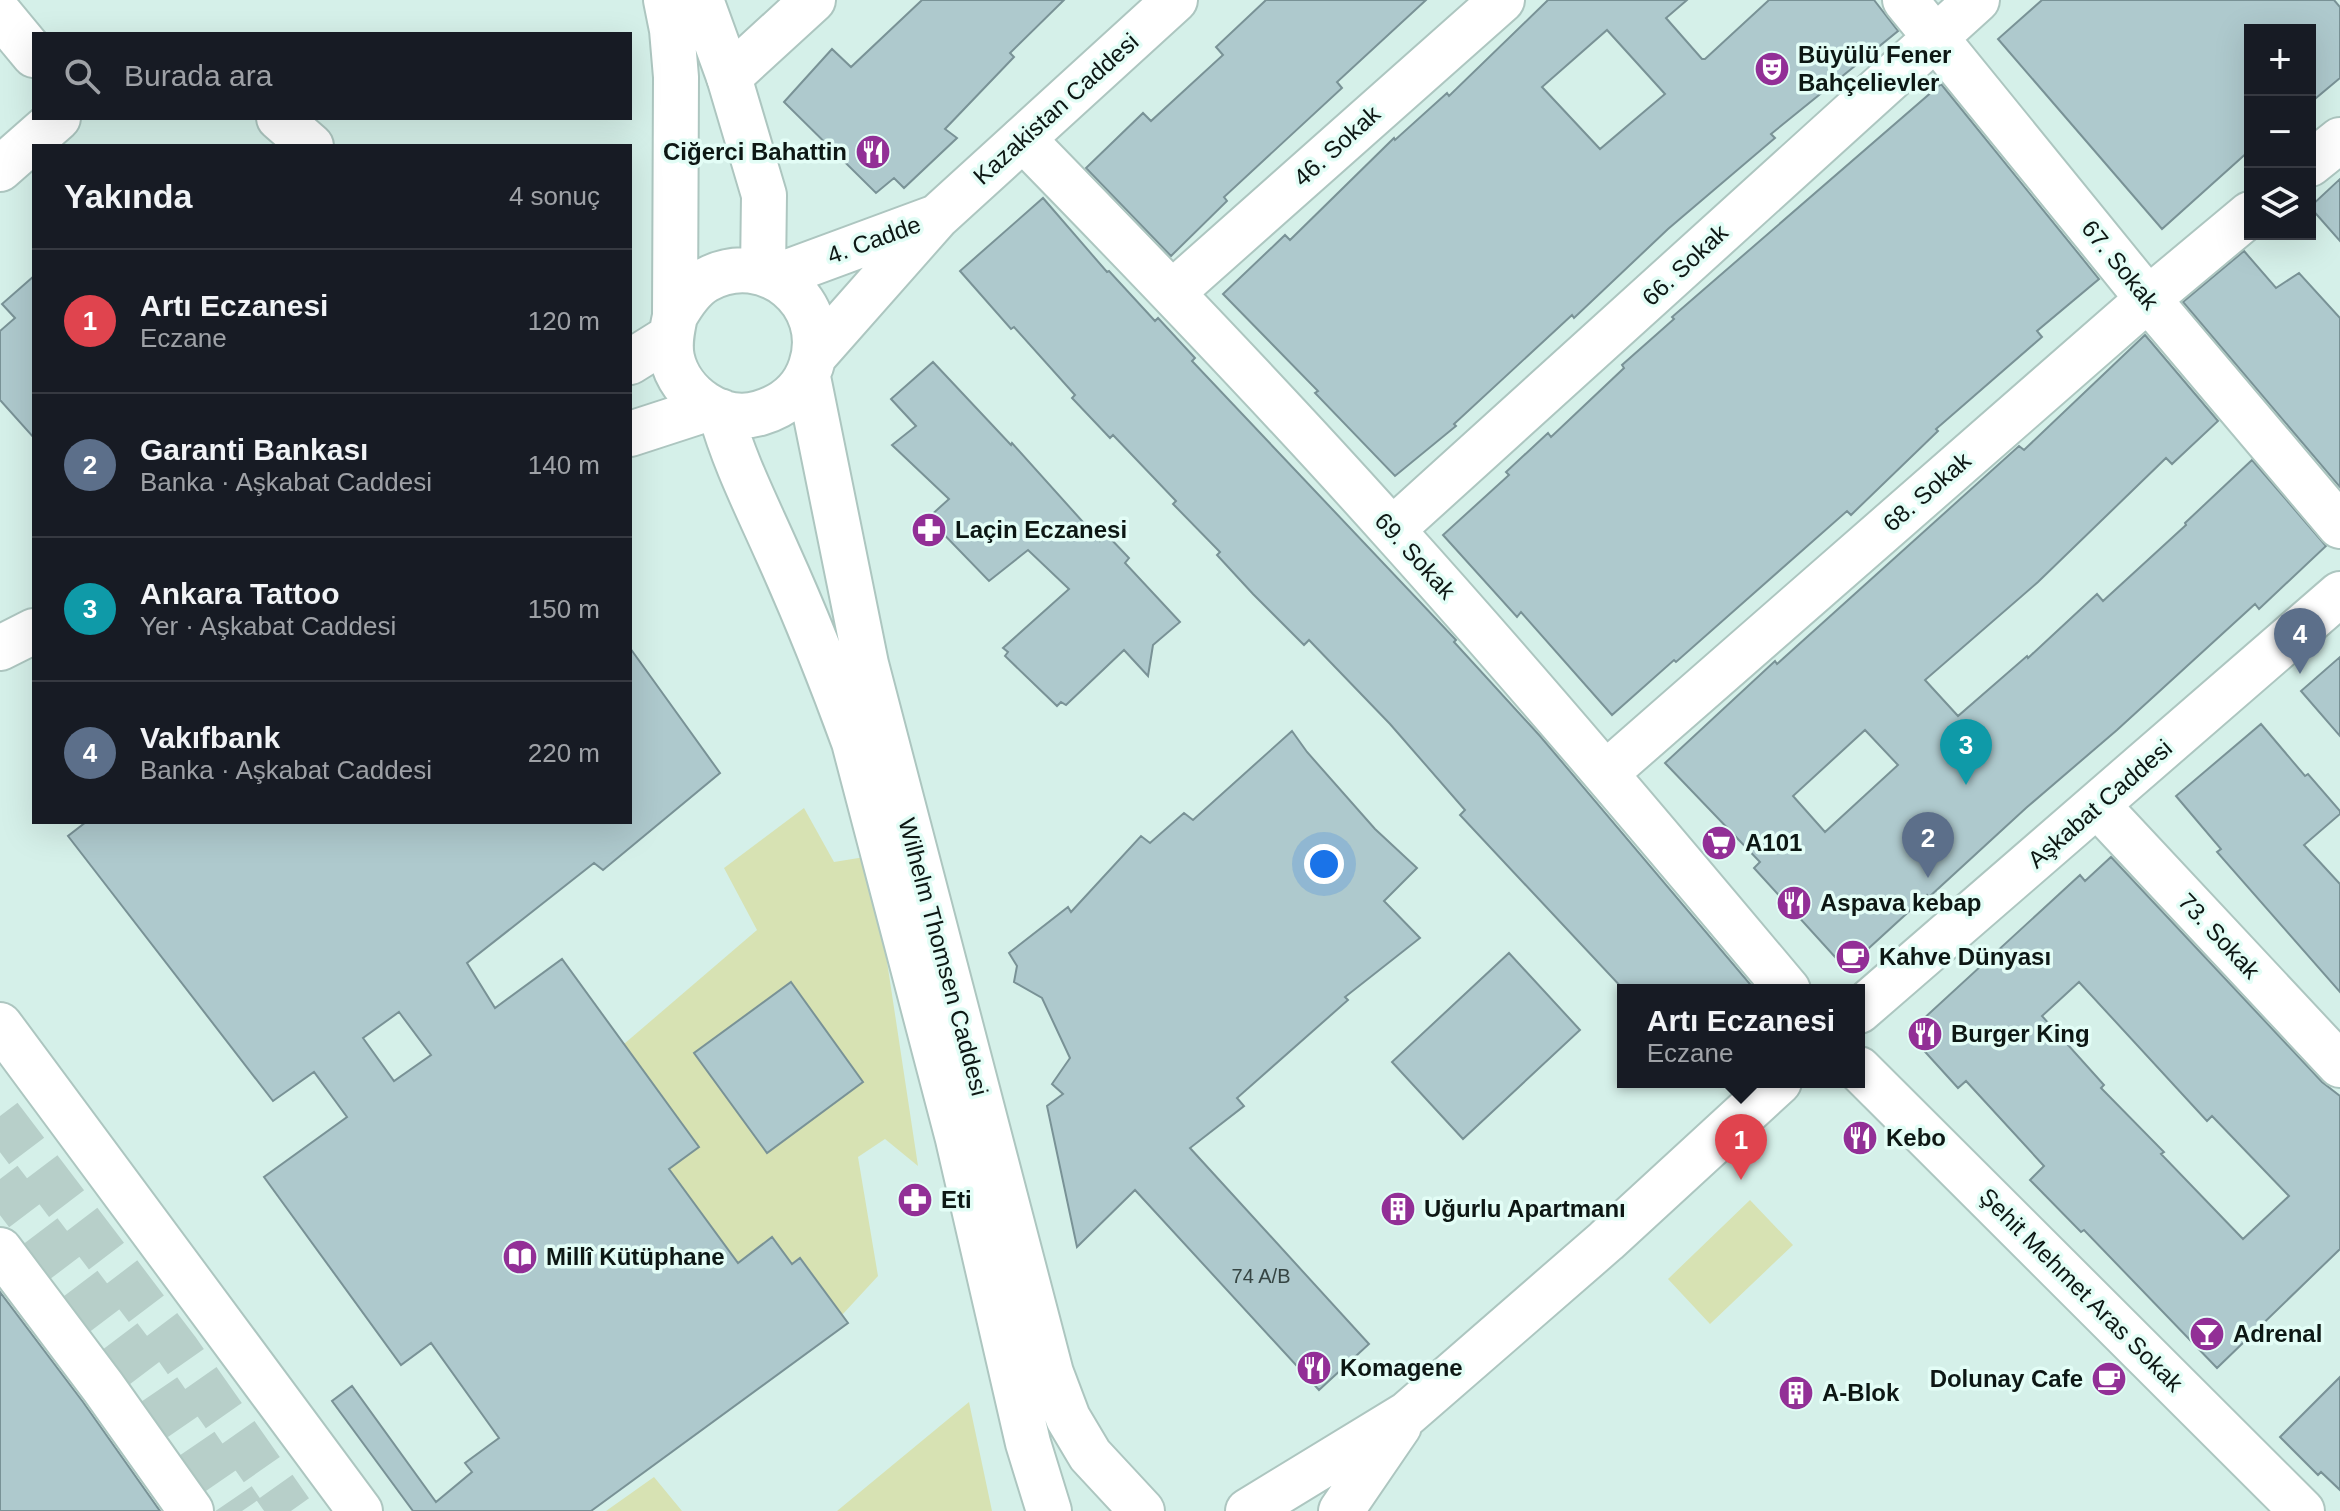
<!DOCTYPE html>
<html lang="tr">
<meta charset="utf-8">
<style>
body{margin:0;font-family:Arial,sans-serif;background:#20242c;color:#f1f3f6}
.controls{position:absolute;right:24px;top:24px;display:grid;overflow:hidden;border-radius:0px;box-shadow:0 8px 32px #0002}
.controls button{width:72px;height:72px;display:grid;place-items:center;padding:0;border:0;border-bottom:2px solid #363941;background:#171b24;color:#f1f3f6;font:40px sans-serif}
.you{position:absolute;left:1324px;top:864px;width:28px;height:28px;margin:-20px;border:6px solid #fff;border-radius:50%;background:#1a73e8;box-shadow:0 0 0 12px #1a73e833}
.badge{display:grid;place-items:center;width:52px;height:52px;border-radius:50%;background:#0f766e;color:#fff;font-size:26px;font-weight:700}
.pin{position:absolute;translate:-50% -66px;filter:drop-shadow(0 2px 4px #0008)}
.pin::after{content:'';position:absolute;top:42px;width:28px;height:24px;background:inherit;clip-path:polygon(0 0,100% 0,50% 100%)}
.popup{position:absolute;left:1617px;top:984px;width:248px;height:104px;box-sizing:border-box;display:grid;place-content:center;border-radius:0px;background:#171b24;filter:drop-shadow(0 2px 6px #0005);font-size:26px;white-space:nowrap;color:#9ea1a6}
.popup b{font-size:30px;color:#f1f3f6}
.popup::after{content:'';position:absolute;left:50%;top:100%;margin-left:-16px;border:16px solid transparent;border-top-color:#171b24}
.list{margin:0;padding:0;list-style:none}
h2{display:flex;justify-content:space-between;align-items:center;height:104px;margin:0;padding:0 32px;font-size:34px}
h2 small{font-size:26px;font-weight:400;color:#9ea1a6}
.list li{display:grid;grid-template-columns:52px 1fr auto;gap:24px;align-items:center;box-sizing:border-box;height:144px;padding:0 32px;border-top:2px solid #363941}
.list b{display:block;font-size:30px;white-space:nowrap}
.list p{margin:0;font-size:26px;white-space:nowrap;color:#9ea1a6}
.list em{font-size:26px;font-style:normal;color:#9ea1a6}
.icon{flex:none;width:44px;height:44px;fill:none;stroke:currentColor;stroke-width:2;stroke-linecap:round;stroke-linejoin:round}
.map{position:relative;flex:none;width:2340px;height:1511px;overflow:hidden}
.search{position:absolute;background:#171b24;box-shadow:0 8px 32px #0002;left:32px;top:32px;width:600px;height:88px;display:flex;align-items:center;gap:20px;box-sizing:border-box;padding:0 28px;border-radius:0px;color:#9ea1a6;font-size:30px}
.panel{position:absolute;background:#171b24;box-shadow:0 8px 32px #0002;left:32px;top:144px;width:600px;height:680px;border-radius:0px}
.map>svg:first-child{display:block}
.green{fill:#d7e2b3}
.building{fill:#aec9cd;stroke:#799296;stroke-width:2;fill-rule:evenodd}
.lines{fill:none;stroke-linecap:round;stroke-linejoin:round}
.major-tunnel{stroke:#b7cfc9;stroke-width:44;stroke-dasharray:44 22;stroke-linecap:butt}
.minor-casing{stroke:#adc6c0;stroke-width:48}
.major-casing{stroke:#adc6c0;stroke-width:48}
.minor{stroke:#fff;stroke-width:44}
.major{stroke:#fff;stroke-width:44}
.labels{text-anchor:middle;stroke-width:7;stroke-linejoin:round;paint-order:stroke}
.number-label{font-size:20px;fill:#354442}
.poi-label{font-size:24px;font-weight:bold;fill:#0d1714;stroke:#e3fdf6;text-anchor:start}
.street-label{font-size:24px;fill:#0d1714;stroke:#e3fdf6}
</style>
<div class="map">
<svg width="2340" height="1511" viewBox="0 0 2340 1511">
<rect width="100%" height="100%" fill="#d5f0e9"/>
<path class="green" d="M804,808L834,862L871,856L918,1166L885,1139L858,1157L878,1276L842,1315L801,1258L792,1264L772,1238L720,1275L717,1235L691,1199L640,1190L699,1146L635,1059L594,1066L624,1044L757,930L724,868Z
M1750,1200L1793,1245L1710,1324L1668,1279Z
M969,1402L992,1511H837Z
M654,1477L682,1511H606Z"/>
<path class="building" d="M922,0H1064L1010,53L1014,57L945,129L957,138L904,188L894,178L876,193L784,102L832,49L851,67Z
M1266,0H1426L1337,82L1342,88L1224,197L1227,201L1171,256L1086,168L1143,113L1151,121L1223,55L1216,47Z
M1548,0H1687L1666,18L1702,59H1705L1769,0H1874L1898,31L1771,134L1775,138L1668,229L1574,318L1572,315L1454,424L1456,426L1395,476L1315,393L1318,391L1223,294L1285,235L1290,240L1394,138L1395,140L1447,93L1449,96ZM1607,30L1665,94L1600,149L1542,87Z
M2042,0H2334L2340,7V78L2310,103V30H2250V150L2162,229L1998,39Z
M1941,84L2099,279L2037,331L2042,337L1936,429L1938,431L1851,515L1847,511L1676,662L1674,660L1612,715L1521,612L1517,617L1443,535L1509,475L1506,472L1548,433L1551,437L1624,368L1622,365L1674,319L1672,317Z
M2340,179V241L2310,207Z
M1043,198L1107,272L1109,271L1155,321L1158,318L1195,358L1192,361L1456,640L1454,642L1540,736L1755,990H1624L1460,815L1465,810L1390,724L1309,640L1304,645L1253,594L1217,555L1220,552L1173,504L1176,501L1113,435L1110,438L1072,398L1075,395L1014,327L1011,329L960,271Z
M2244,251L2276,288L2299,273L2340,318V487L2183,302Z
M34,276V438L0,400V331L15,318L2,304Z
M2145,335L2218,421L2172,464L2166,458L2038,582L1925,680L1958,716L2027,656L2028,658L2097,594L2103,601L2186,525L2185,523L2252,460L2326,546L2259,609L2255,604L2117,730L2026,808L1929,897L1927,895L1846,969L1754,868L1760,862L1665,763L1775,661L1777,664L2019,446L2024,450ZM1865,730L1898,765L1825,832L1793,796Z
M933,362L1011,445L1012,443L1100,541L1107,535L1129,558L1125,563L1180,622L1153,645L1148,676L1124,650L1066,705L1061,702L1057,706L1005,656L1008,652L1003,648L1069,589L1028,550L989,581L928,518L949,499L892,445L916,426L891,399Z
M630,648L720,773L603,870L594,863L467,963L495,1008L562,959L699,1147L669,1169L738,1263L772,1237L792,1264L800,1258L848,1323L591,1511H413L332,1401L352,1386L436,1502L472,1472L465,1463L499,1438L431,1343L401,1365L264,1177L347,1117L314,1072L273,1101L68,836L86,822H630ZM399,1012L431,1055L394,1081L363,1038Z
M2340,657V736L2301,691Z
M2261,724L2305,776L2308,774L2340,811V814L2304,845L2340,884V992L2217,852L2221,849L2176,796Z
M1292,731L1307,752L1375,829L1417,868L1384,901L1420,938L1345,997L1348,1000L1237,1098L1244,1106L1190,1148L1369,1344L1319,1390L1135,1190L1077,1247L1047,1106L1063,1094L1052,1084L1070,1058L1042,998L1014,982L1017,966L1009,953L1068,907L1071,912L1141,836L1150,843L1184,813L1193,820Z
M2111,857L2322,1082L2340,1096V1249L2217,1368L2084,1230L2081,1232L2030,1180L2044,1166L1966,1081L1958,1088L1908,1033L2080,875L2085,881ZM2079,982L2207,1121L2212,1116L2289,1196L2243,1239L2161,1154L2164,1152L2101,1088L2104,1085L2042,1016Z
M1509,953L1580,1030L1463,1139L1392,1062Z
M791,982L863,1082L767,1153L694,1053Z
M0,1292L83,1402L160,1511H0Z
M2340,1377V1490L2321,1472L2318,1475L2280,1437Z"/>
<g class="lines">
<path class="major-tunnel" d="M0,1116L177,1349L291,1511
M0,1179L147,1372L242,1511"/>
<defs>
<path id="minor" d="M1905,0L2148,299L2340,526
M0,14L34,55
M729,77L813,0
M279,118L311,146
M1023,139C1148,267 1273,397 1393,531C1528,681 1658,835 1788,990
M2310,164L2340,140
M0,169L58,118
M1173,292L1502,0
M1392,530L1977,0
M1606,773L2148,299L2250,214
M2098,806L2340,1065
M1859,1069L2302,1511"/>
<path id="major" d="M666,0L672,30L676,77L675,316C672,330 669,344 672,358C680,395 722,425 760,413C784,406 803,391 811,366C832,303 765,247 706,280C692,288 683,302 675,316
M701,0L729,77L764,195L763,273
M774,277L934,218
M815,355L937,217L1175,0
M630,362L670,337
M808,377L866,664L1051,1373L1068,1418L1090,1455L1142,1511
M720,411C735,464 756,504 778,554C806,616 831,679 854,742L958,1139L1028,1443L1049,1511
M630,434L710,408
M0,648L34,631
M1859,1011L2340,594
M0,1025L360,1511
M0,1250L103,1387L191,1511
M1248,1511L1407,1414L1606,1241L1779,1082
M1341,1511L1399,1426"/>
</defs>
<use href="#minor" class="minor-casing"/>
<use href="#major" class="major-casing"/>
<use href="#minor" class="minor"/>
<use href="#major" class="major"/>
</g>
<defs>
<symbol id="theatre-disc" viewBox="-11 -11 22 22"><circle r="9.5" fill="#922f96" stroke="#e3fdf6"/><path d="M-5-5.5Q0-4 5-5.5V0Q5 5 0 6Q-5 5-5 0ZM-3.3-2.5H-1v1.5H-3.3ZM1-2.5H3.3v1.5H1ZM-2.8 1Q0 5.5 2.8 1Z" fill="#fff"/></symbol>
<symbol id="restaurant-disc" viewBox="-11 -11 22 22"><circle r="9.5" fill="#922f96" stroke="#e3fdf6"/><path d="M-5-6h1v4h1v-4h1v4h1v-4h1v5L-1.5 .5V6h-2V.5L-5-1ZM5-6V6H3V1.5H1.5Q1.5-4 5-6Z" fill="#fff"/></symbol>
<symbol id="pharmacy-disc" viewBox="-11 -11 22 22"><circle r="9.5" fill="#922f96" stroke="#e3fdf6"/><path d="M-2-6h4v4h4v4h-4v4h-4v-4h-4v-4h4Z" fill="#fff"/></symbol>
<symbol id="supermarket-disc" viewBox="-11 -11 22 22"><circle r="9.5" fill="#922f96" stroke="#e3fdf6"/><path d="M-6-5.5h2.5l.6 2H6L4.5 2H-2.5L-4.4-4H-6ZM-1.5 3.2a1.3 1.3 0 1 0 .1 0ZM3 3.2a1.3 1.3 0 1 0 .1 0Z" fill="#fff"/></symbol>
<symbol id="cafe-disc" viewBox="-11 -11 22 22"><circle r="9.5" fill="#922f96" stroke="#e3fdf6"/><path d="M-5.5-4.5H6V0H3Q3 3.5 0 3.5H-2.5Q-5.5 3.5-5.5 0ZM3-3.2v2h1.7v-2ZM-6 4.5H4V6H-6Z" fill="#fff"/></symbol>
<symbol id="building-disc" viewBox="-11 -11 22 22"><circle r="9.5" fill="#922f96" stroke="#e3fdf6"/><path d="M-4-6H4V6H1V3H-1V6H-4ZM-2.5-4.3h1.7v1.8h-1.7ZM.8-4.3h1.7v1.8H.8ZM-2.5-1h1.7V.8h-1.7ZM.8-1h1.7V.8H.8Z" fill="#fff"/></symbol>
<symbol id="library-disc" viewBox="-11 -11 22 22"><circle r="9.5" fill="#922f96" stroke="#e3fdf6"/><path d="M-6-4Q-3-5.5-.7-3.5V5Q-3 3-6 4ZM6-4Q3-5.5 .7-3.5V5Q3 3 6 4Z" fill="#fff"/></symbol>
<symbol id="bar-disc" viewBox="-11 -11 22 22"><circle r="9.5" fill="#922f96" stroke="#e3fdf6"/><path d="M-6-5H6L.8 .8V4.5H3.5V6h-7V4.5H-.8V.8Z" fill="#fff"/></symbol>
</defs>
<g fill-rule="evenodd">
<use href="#theatre-disc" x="1752" y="49" width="40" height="40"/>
<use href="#restaurant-disc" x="853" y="132" width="40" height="40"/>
<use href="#pharmacy-disc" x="909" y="510" width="40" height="40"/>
<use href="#supermarket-disc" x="1699" y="823" width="40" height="40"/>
<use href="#restaurant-disc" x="1774" y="883" width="40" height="40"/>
<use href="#cafe-disc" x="1833" y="937" width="40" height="40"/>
<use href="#restaurant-disc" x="1905" y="1014" width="40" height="40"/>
<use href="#restaurant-disc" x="1840" y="1118" width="40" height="40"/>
<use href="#pharmacy-disc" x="895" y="1180" width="40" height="40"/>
<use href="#building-disc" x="1378" y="1189" width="40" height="40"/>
<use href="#library-disc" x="500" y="1237" width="40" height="40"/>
<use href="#bar-disc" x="2187" y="1314" width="40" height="40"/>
<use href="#restaurant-disc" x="1294" y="1348" width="40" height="40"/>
<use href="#cafe-disc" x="2089" y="1359" width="40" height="40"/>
<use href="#building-disc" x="1776" y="1373" width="40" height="40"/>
</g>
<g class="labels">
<g class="number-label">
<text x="1261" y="1283">74 A/B</text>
</g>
<g class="poi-label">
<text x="1798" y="63">Büyülü Fener<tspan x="1798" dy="28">Bahçelievler</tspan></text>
<text x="847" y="160" text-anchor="end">Ciğerci Bahattin</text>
<text x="955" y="538">Laçin Eczanesi</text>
<text x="1745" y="851">A101</text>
<text x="1820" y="911">Aspava kebap</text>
<text x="1879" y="965">Kahve Dünyası</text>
<text x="1951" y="1042">Burger King</text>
<text x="1886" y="1146">Kebo</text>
<text x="941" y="1208">Eti</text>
<text x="1424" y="1217">Uğurlu Apartmanı</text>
<text x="546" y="1265">Millî Kütüphane</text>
<text x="2233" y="1342">Adrenal</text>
<text x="1340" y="1376">Komagene</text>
<text x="2083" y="1387" text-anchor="end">Dolunay Cafe</text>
<text x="1822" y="1401">A-Blok</text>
</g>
<g class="street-label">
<text transform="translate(1056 109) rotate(-42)" y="8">Kazakistan Caddesi</text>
<text transform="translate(1337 146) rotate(-42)" y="8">46. Sokak</text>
<text transform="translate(874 240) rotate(-20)" y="8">4. Cadde</text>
<text transform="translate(1685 265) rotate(-43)" y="8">66. Sokak</text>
<text transform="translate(2120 265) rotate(51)" y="8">67. Sokak</text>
<text transform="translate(1927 492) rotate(-41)" y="8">68. Sokak</text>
<text transform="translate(1415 556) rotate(48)" y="8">69. Sokak</text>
<text transform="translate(2100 804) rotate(-41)" y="8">Aşkabat Caddesi</text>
<text transform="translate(2219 936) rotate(47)" y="8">73. Sokak</text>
<text transform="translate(943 957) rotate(75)" y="8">Wilhelm Thomsen Caddesi</text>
<text transform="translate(2081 1290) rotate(45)" y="8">Şehit Mehmet Aras Sokak</text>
</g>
</g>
</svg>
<div class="controls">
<button>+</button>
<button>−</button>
<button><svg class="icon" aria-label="layers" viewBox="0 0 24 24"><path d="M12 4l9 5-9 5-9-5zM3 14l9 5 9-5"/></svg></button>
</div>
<div class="you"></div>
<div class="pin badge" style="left:1741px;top:1180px;background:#e0444e">1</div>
<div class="popup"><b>Artı Eczanesi</b>Eczane</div>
<div class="pin badge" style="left:1928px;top:878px;background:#5c6f8a">2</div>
<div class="pin badge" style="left:1966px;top:785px;background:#0f9aa8">3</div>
<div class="pin badge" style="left:2300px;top:674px;background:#5c6f8a">4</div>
<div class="search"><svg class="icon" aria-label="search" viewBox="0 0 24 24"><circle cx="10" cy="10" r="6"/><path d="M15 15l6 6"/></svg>Burada ara</div>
<section class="panel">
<h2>Yakında<small>4 sonuç</small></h2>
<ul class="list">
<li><span class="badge" style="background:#e0444e">1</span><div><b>Artı Eczanesi</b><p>Eczane</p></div><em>120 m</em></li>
<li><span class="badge" style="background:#5c6f8a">2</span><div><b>Garanti Bankası</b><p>Banka · Aşkabat Caddesi</p></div><em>140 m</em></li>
<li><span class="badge" style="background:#0f9aa8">3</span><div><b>Ankara Tattoo</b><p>Yer · Aşkabat Caddesi</p></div><em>150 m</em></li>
<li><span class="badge" style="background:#5c6f8a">4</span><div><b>Vakıfbank</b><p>Banka · Aşkabat Caddesi</p></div><em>220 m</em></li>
</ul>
</section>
</div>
